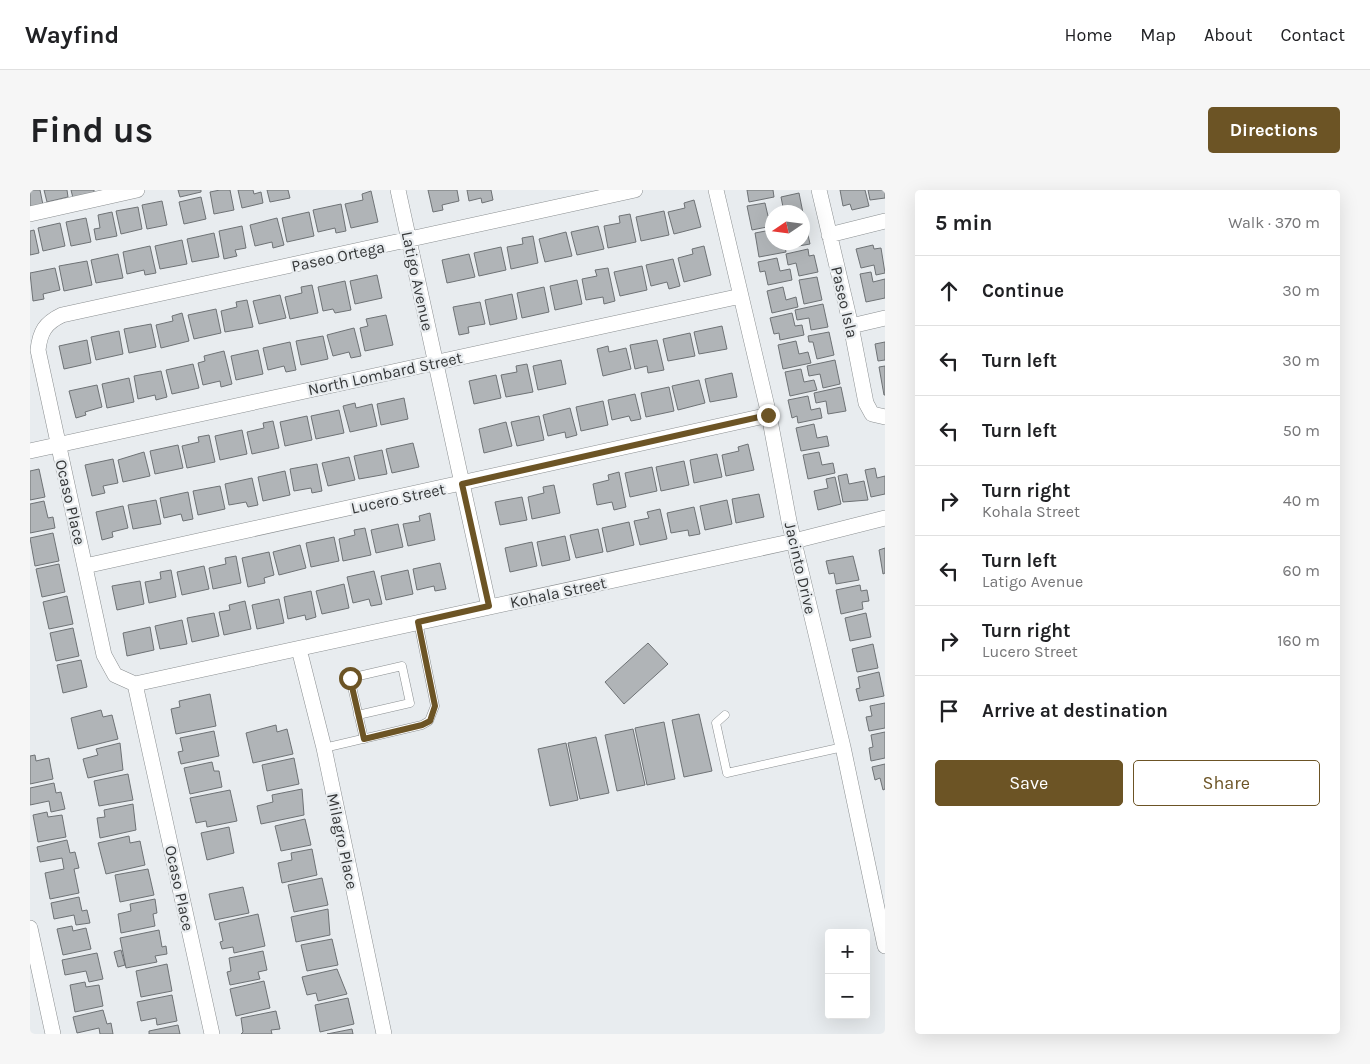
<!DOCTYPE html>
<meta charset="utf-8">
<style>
body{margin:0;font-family:Karla,sans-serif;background:#f6f6f6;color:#202124}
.controls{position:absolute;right:15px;bottom:15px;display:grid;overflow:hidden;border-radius:5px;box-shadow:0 5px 20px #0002}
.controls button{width:45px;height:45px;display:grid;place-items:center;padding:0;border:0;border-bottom:1px solid #e0e0e0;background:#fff;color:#202124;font:25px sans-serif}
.compass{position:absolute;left:735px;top:15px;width:45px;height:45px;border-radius:50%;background:#fff;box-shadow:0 5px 20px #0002;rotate:257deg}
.stop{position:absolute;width:15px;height:15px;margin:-11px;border:4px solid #6c5425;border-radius:50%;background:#fff}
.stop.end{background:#6c5425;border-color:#fff;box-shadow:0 1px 5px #0008}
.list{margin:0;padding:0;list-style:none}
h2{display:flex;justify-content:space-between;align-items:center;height:65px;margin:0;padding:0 20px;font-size:21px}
h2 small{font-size:16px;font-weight:400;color:#757577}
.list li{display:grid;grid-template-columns:32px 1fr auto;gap:15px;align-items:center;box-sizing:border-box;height:70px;padding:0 20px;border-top:1px solid #e0e0e0}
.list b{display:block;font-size:19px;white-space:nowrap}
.list p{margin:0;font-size:16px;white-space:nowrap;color:#757577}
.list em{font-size:16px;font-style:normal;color:#757577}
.actions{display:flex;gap:10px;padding:15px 20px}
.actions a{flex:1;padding:11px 0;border:1px solid #6c5425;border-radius:5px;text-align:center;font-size:18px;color:#6c5425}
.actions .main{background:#6c5425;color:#fff}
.icon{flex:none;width:28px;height:28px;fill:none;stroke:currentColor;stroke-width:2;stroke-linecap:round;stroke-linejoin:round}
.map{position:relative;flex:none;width:855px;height:844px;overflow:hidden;border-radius:5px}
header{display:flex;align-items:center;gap:30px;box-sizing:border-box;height:70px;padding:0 25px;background:#fff;border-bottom:1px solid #e0e0e0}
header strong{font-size:24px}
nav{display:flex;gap:28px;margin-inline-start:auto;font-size:18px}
.intro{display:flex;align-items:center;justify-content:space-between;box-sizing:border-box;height:120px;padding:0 30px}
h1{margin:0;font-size:35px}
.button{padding:12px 22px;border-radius:5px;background:#6c5425;color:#fff;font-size:18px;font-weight:700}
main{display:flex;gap:30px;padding:0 30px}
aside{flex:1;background:#fff;border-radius:5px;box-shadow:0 5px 20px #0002}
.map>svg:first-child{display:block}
.building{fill:#b0b4b7;stroke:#6e7275}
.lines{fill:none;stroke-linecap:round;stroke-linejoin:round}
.lane-casing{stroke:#8b8f91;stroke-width:9}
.street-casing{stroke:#8b8f91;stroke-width:16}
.lane{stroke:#fff;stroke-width:8}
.street{stroke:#fff;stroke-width:15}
.route{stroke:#6c5425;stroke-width:6}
.labels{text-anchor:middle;stroke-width:4.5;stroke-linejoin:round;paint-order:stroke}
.street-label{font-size:16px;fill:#353738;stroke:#e8ecef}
</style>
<header>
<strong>Wayfind</strong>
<nav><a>Home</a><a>Map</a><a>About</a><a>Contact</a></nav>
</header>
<div class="intro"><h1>Find us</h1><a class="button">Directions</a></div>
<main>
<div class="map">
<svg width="855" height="844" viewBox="0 0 855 844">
<rect width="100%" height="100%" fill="#e8ecef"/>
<path class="building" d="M0,0H10L13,15L0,17Z
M14,0H37L38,7L17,12Z
M41,0H64V3L43,8Z
M148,0H171V2L150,7Z
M190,0H200L204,20L184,24L180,2Z
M208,0H223L224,4L231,2L233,13L212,18Z
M237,0H258L260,8L240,12Z
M398,0H427L429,11L412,15L413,20L403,22Z
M437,0H461L463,10L452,13L451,8L439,11Z
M717,0H743L744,7L719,12Z
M810,0H835L839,16L822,20L820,14L813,16Z
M838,0H855V8L840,10Z
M341,1L348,32L321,38L315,14L333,10L332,4Z
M769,3L774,28H772V22H754L751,7Z
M171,7L176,29L154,34L149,12Z
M664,10L671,37L644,44L638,22L655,18L654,13Z
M132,11L137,35L117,39L112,15Z
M735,13L738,26H742V36L722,40L717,16Z
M311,14L316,41L306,43L305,38L288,42L283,20Z
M108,17L112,39L91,44L86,21Z
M634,21L639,45L611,51L606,27Z
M82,22L87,46L66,50L64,39L70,38L68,25Z
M279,22L284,46L257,52L252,28Z
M600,24L606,52L578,58L574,36L590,33L589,26Z
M56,28L61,52L41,56L36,32Z
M247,28L254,55L243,58L242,52L225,56L220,35Z
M775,31L780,54L763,57L762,52H772V32Z
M30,33L35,56L13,61L8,38Z
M212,36L216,58L205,60L207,66L194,69L189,41Z
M568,36L574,59L547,65L541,42Z
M4,40L9,63L0,65V41Z
M741,40L742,52H754L756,62L729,67L725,43Z
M536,42L542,66L515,72L509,49Z
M184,43L189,67L162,72L157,49Z
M503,46L508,73L481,79L477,57L493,54L492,48Z
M152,50L157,74L130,79L125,56Z
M843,55L844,59L851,58L855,83L846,85L844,75L831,78L826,59Z
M120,56L126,83L115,85L114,80L97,84L93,62Z
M674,56L681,85L654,92L648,68L663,64L662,59Z
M471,57L476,80L449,86L444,63Z
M778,59L779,66L784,65L788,82L769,86L766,73L758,75L756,64Z
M88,64L93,88L66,93L61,70Z
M439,64L445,87L417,93L412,70Z
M747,68L750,81L760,79L762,90L738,95L735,81L730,82L728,72Z
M643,69L650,96L639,99L637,92L621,96L616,75Z
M57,71L62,95L34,101L29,76Z
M612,76L617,100L590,106L584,82Z
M25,78L30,100L13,104L14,109L3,111L0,83Z
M578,78L585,111L574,114L573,107L556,110L552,89L567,86L565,80Z
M841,82L843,92L855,89V108L836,112L830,84Z
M347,85L352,108L325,114L320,91Z
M787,87L792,110L774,114L769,90Z
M547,90L552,114L525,120L520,96Z
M315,91L321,120L305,123L303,119L293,121L288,97Z
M282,95L288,123L260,129L255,107L272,103L271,97Z
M514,97L519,122L492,128L487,103Z
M753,97L756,110L766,107L768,117L742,123L737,101Z
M482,104L487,129L460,135L455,110Z
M250,105L256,128L229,134L223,111Z
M217,110L223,137L195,142L191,121L207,117L206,112Z
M450,112L455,134L438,137L439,143L429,145L423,117Z
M793,114L798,137L781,140L779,128L767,130L765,120Z
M186,119L191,143L164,149L158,125Z
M152,123L159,151L131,158L126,135L143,131L142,126Z
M762,123L765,136L772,135L774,145L750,150L749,143L744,144L740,128Z
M356,125L363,155L335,161L330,138L338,136L336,129Z
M121,134L126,157L99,163L94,139Z
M692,136L697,159L669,164L664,142Z
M324,138L331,166L321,168L319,162L303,166L297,145Z
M89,141L93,164L66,170L61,147Z
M799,142L804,165L787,169L783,152H779L778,146Z
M660,143L665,166L638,171L633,149Z
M293,146L298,169L271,175L266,151Z
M57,150L61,173L34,179L29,156Z
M627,150L634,180L618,183L617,176L605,179L600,155Z
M766,151L769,164L778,162L781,173L753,179L748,155Z
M260,152L266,180L256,182L254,176L238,180L233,158Z
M855,152V170L848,171L845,154Z
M578,156L579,162L596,158L601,179L573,186L567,159Z
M228,160L233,184L206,190L201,166Z
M194,161L202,194L191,197L190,191L173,195L168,173L175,171L174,166Z
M531,170L536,194L508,200L503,176Z
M805,170L810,194L793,198L790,184L779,186L777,176Z
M163,174L169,198L142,204L136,180Z
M497,174L503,202L476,207L471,185L487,182L486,176Z
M855,176V205H854L849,177Z
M771,179L774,192L784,190L787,200L760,206L755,182Z
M131,181L137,207L126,210L125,205L108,209L104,186Z
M702,183L707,207L680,212L675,189Z
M466,185L471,208L444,214L439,191Z
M99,188L104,212L77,218L72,194Z
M669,190L675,213L648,220L642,196Z
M67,195L72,217L55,222L56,225L46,228L39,201Z
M639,197L644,221L616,227L611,203Z
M811,197L816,221L798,224L796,211L786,213L784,203Z
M605,204L611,229L601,231L599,226L582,230L578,210Z
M778,206L781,220L790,218L792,228L768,233L767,226L762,228L758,210Z
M374,208L378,229L351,235L347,214Z
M573,211L578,235L551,241L546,217Z
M325,213L326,218L342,214L347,236L320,242L313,216Z
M540,218L547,245L536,248L535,242L518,246L513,225Z
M309,220L314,243L286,249L281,226Z
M277,226L282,250L255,256L250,232Z
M509,226L514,250L487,256L481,232Z
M243,231L249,258L222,264L217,242L234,238L233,233Z
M476,232L482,256L454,263L449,239Z
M784,234L787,248L797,246L799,256L771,261L766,238Z
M212,240L217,264L190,270L185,246Z
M179,245L185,272L157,278L152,256L169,252L168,247Z
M383,253L389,277L362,283L356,259Z
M718,254L724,280L696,286L692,265L709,261L708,257Z
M148,255L153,278L125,284L120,261Z
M352,260L357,284L329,289L324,266Z
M114,262L120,286L93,292L88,270Z
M789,262L792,275L803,273L805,283L778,289L773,265Z
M687,264L692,287L664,293L660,270Z
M319,267L325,290L298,296L292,273Z
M83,269L88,293L73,296L75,303L62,306L55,275Z
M654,271L659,295L631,301L626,277Z
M287,274L292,301L282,303L281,298L264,301L260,279Z
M622,277L627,301L600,307L595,283Z
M845,278L847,288L855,286V304L841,307L835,280Z
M9,279L15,307L0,310V281Z
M255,281L260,305L233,311L228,287Z
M589,282L596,317L584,320L582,312L567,315L563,294L579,290L578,285Z
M817,284L819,294L834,291L838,310L813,312L808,286Z
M805,287L811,314L788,320L784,301L798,298L796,289Z
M222,288L228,315L218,317L216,312L199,315L195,294Z
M524,295L530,323L502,329L498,307L514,303L513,297Z
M190,296L195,319L168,325L163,301Z
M158,302L163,329L153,331L151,324L134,328L130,308Z
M729,304L734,327L706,333L702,309Z
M492,307L497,330L470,335L465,312Z
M126,310L131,334L103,339L98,315Z
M697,310L702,334L675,340L670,316Z
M14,311L18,328L23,327L25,338L0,343V314Z
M93,316L98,338L82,342L83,347L72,350L66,322Z
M664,317L670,344L659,346L658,340L641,343L637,323Z
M630,319L637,349L610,355L604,331L619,328L617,322Z
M400,323L405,350L378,356L373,334L390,331L389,326Z
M599,332L604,355L577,362L572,338Z
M368,334L373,357L346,363L341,340Z
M335,338L341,365L313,371L309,349L325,345L324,340Z
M568,339L573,362L546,368L540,345Z
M23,343L29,371L5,376L0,348Z
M535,346L540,370L512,376L507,352Z
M304,347L309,371L281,377L276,353Z
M502,352L507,376L480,382L475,358Z
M270,355L276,378L249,385L243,362Z
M855,358V383L853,384L849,360Z
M239,362L244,385L234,388L235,393L218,397L212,368Z
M206,366L211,393L183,399L179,378L196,374L195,368Z
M823,366L829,390L806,394L804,383L799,384L796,371Z
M410,373L416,399L405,401L404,396L387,400L383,379Z
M29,374L35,402L12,407L6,379Z
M174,376L179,399L152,405L147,382Z
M141,380L146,407L119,413L115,392L131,389L130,382Z
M378,380L383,404L356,410L351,386Z
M344,381L352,414L341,416L339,409L323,413L317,387Z
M110,391L114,414L87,420L82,396Z
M314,394L319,418L292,424L286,401Z
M830,395L831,401L837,400L839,411L832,412L833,419L811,424L806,400Z
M281,401L286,427L276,430L275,425L258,429L254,407Z
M37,406L43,434L19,439L13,412Z
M249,409L254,433L227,439L222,415Z
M215,411L221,439L194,445L189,422L200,420L199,415Z
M184,423L189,446L162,452L157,428Z
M836,423L841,447L820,451L815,428Z
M152,430L157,454L130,459L125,436Z
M120,437L124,460L97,466L93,443Z
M43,438L49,466L26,471L20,443Z
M618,453L638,474L594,514L575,492Z
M843,454L848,478L827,482L822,459Z
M51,470L57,497L33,503L27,475Z
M849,482L854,506L829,511L826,499L830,498L828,487Z
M180,504L186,536L146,544L141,519L150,517L149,511Z
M855,513V538L839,541L836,527L842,526L840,516Z
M71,520L73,527L82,525L88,549L48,559L41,528Z
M669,524L682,581L654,587L642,530Z
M634,532L645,589L617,595L605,538Z
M246,535L247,542L257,539L263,564L223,573L216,543Z
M603,539L615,595L587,601L575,545Z
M184,541L189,566L151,574L148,562L153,561L150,548Z
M855,542V568L841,571L839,558L843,557L841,545Z
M566,547L579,603L550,609L538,553Z
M90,553L93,580L58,588L53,569L68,565L66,559Z
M536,553L548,610L520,616L508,559Z
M5,565L6,571L19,568L23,589L0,594V566Z
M264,568L269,594L237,601L232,575Z
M182,572L184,581H189L192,597L160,604L154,578Z
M855,574V599L853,600L850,588L845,590L842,577Z
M98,584L103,610L69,616L64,591Z
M24,593L26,603L31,602L35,619L21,622L19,611L0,615V598Z
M272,599L274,625L231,634L227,616L243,612L242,605Z
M200,600L207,631L177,637L176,631L166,633L160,608Z
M103,614L106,640L70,648L67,628L75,627L74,620Z
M17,622L18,627L32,625L36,647L8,652L3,625Z
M275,629L281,655L251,661L245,636Z
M199,637L204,663L177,670L171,643Z
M99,646L100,653L110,651L115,675L76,684L68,653Z
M37,650L40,663L45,662L49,678L44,679L49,703L20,709L15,683L34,679L32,668L10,672L7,657Z
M282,659L287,685L252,693L248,673L262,670L261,663Z
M118,679L124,705L90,712L85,685Z
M292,688L298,715L264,722L258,695Z
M213,697L219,723L185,730L179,704Z
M49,707L52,721L57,720L60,733L46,735L44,725L24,729L21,713Z
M125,709L127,723L123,724L125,736L91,743L88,724L101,721L100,714Z
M298,719L300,745L266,752L261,727Z
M228,724L235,756L204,763L203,757L192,759L190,752L193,751L189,733Z
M42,736L43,741L56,738L61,759L33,765L27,739Z
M129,740L132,757L136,756L137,764L125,766L127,772L96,778L90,748Z
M302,749L308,775L277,781L271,755Z
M91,760L95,775L88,777L84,762Z
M233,761L237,780L228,782L230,789L200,795L197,782L201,781L199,768Z
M67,763L73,789L59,792L56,781L35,785L32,770Z
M137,774L142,801L111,807L106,781Z
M307,779L317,804L288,811L286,803L277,805L272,787Z
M234,791L240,818L206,826L200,799Z
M55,792L56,797L69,795L73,816L45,822L40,795Z
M142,805L147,831L127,835L126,828L111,831L107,812Z
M318,808L324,834L290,842L285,815Z
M73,820L77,834L81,833L83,844H70L69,838L47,843L43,827Z
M246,821L250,839L241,840L242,844H211L213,842L211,828Z
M148,835L150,844H119V841Z
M322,839L323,844H297Z"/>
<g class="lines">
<defs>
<path id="lane" d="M328,525L380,513L372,476L320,488L334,549
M695,525L686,533L697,583L813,557
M294,558L392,535L399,531L405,516L388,432"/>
<path id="street" d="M368,0L459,417
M605,0L32,125C15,133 10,142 8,160L74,465L85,485L105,494L764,351L855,328
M686,0L739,225L759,331L813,557L855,756
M789,0L821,136L836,213L842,224L855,227
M0,24L107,0
M799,45L855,31
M821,136L855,128
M0,261L711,106
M55,376L739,225
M269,459L294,558L354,844
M105,494L182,844
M0,738L23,844"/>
</defs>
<use href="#lane" class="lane-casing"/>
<use href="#street" class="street-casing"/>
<use href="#lane" class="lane"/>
<use href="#street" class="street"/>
</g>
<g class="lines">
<path class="route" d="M320,488L334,549L392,535L400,531L405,516L388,432L459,416L432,294L738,225"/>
</g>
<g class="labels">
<g class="street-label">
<text transform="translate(308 66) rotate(-12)" y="6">Paseo Ortega</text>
<text transform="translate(388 91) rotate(78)" y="6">Latigo Avenue</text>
<text transform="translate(815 112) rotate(77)" y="6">Paseo Isla</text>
<text transform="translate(355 183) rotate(-12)" y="6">North Lombard Street</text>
<text transform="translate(368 308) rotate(-12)" y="6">Lucero Street</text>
<text transform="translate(41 312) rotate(77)" y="6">Ocaso Place</text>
<text transform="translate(771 378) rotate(77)" y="6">Jacinto Drive</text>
<text transform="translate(528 402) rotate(-12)" y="6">Kohala Street</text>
<text transform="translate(313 651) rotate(78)" y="6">Milagro Place</text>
<text transform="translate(150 698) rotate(78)" y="6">Ocaso Place</text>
</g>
</g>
</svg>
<div class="controls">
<button>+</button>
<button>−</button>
</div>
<svg class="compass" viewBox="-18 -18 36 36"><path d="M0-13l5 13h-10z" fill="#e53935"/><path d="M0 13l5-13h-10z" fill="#757577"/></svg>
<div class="stop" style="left:320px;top:488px"></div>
<div class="stop end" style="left:738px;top:225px"></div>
</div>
<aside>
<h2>5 min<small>Walk · 370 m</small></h2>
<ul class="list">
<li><svg class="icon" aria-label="ahead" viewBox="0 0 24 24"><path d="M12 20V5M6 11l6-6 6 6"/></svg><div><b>Continue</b></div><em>30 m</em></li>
<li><svg class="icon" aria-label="left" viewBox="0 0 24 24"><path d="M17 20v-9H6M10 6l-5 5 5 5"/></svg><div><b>Turn left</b></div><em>30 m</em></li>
<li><svg class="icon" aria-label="left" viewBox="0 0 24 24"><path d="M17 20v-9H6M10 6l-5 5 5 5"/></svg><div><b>Turn left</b></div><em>50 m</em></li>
<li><svg class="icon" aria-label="right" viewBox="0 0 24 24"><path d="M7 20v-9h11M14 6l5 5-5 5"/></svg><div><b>Turn right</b><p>Kohala Street</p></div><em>40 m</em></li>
<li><svg class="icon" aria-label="left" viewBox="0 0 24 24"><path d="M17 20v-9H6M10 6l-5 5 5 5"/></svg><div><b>Turn left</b><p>Latigo Avenue</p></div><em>60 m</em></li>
<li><svg class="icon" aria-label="right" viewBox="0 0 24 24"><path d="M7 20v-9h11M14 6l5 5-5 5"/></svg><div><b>Turn right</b><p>Lucero Street</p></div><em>160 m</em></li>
<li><svg class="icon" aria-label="arrive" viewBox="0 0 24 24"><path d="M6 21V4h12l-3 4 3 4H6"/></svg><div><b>Arrive at destination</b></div></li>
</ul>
<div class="actions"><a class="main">Save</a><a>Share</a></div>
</aside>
</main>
